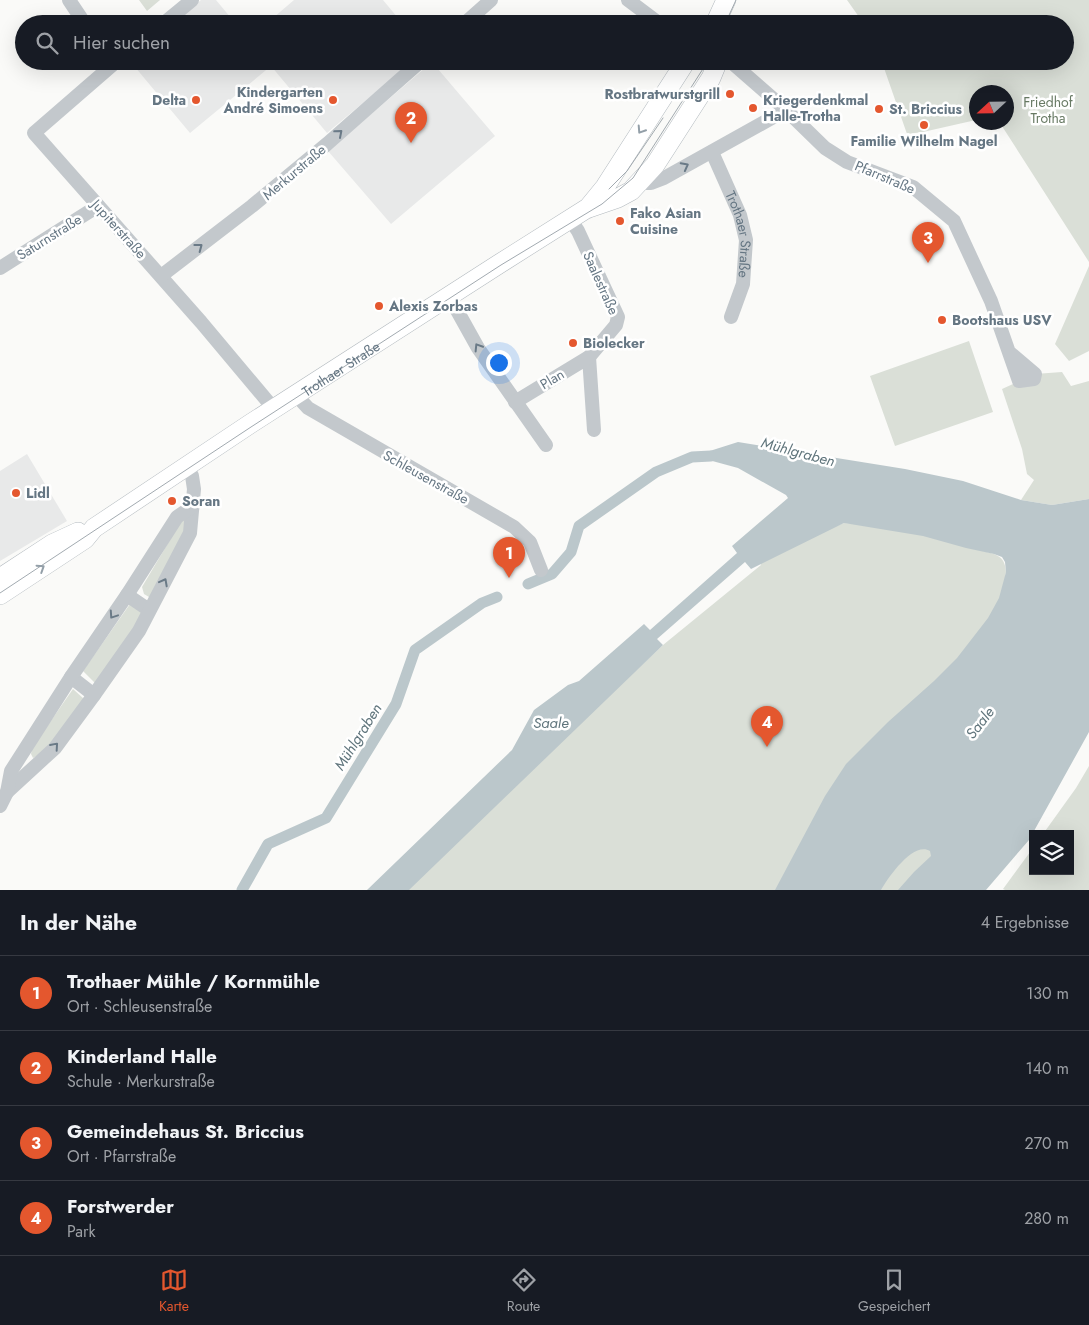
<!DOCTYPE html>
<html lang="de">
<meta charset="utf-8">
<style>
body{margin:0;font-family:Jost,sans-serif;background:#20242c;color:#f1f3f6}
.controls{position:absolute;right:15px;bottom:15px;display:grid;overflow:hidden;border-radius:0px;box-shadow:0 5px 20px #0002}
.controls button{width:45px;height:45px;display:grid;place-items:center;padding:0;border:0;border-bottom:1px solid #363941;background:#171b24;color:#f1f3f6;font:25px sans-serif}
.compass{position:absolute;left:969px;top:85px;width:45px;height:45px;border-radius:50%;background:#171b24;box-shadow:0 5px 20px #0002;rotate:248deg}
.you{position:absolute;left:498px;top:362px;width:18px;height:18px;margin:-12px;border:4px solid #fff;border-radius:50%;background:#1a73e8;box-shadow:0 0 0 8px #1a73e833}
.badge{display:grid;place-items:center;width:32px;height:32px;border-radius:50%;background:#e4572e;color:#fff;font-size:16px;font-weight:700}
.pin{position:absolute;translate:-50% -41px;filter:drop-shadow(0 1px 2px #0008)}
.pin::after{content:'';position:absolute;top:26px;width:18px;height:15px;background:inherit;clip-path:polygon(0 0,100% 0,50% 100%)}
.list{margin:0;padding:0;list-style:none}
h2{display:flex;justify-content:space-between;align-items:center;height:65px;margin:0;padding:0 20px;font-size:21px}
h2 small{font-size:16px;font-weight:400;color:#9ea1a6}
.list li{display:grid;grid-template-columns:32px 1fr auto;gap:15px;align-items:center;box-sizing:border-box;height:75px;padding:0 20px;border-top:1px solid #363941}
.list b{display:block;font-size:19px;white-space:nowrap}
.list p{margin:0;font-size:16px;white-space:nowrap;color:#9ea1a6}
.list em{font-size:16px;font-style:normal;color:#9ea1a6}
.icon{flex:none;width:28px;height:28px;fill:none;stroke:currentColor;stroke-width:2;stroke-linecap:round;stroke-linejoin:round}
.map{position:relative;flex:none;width:1089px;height:890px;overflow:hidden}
.search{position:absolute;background:#171b24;box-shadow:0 5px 20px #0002;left:15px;right:15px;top:15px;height:55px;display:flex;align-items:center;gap:12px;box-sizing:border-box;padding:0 18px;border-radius:28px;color:#9ea1a6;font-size:19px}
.sheet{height:365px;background:#171b24}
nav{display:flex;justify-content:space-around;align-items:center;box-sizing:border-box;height:70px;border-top:1px solid #363941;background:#171b24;font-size:14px;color:#9ea1a6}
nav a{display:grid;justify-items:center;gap:2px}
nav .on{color:#e4572e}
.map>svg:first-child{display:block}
.built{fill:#e8e9e9}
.green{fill:#dadfd7}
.water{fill:#bbc7cb}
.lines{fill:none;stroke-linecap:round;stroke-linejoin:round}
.canal{stroke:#bbc7cb;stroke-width:11}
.secondary-casing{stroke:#b3babf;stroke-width:20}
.street{stroke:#c3c8cc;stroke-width:14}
.secondary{stroke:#fff;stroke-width:19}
.tram{stroke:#a2aab0;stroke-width:1}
.oneway{stroke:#939fa8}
.oneway2{stroke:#6a7a87}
.poi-dot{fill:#e4572e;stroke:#fff;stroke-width:2}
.labels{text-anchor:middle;stroke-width:5;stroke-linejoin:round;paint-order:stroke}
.poi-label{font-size:14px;font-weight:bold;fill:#657683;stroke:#fff;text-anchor:start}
.park-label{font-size:14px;fill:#687a64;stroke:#fff}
.street-label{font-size:14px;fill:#657683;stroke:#fff}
.water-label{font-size:15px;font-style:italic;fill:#60757c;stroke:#fff}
</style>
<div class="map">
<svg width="1089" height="890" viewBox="0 0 1089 890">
<rect width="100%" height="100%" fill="#fafaf8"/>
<path class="built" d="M201,0H216L236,24H172Z
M294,0H383L403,24H266Z
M130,61H413L327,133L271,66L190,133Z
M432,62L495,136L391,224L328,151Z
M27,454L67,521L0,561V471Z"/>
<path class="green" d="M139,0H160L147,11Z
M847,0H1089V262L1000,123L1006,122V92H976V120L923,132L907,134L884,68L890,61H1065V24H864Z
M1089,266V351L1069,361L1055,344Z
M969,341L993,412L895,446L870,376Z
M1062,372L1071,386L1089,381V499L1052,505L1021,500L1034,480L1027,474L1022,449L1002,389L1035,374Z
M187,516V528L155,593L149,597L144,594L142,587L180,523Z
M844,523L893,526L994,554C1003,558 1005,562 1006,572L965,825L919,890H402L663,645L761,565L757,557Z
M130,604L143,611L133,631L95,683L83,671Z
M73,689L84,699L45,751L33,758L31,754L32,748Z
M1089,766V890H1005L1003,889L1033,848V871H1070V834H1043L1076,788Z"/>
<path class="water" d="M738,442L905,469L963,481L1021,500L1052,505L1089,499V732L1029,840L986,890H898L914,872L931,856L930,851C913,841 888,878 881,890H775L825,796L846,764L888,722L934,681L957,658L988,618L999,598L1006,572L1005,562L1002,557L994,554L966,548L923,536L844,523L751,569L745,562L657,639L663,645L409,890H367L512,750L534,710L568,685L579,681L644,624L650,630L737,553L732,546L788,498L786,495L738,468L694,456Z"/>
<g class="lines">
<path class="canal" d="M528,584L552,574L571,552L579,526L656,472L692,457L711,456
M242,890L268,844L326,818L396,704L415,650L482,603L497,597"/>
<defs>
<path id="secondary" d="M715,24L726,0
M587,209L605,187L686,61
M0,578L52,544L78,532
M0,595L85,539L94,528L250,424L499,264L586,209L618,198L631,191L655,165L711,78L718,61"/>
</defs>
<use href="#secondary" class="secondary-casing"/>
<g class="street">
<path d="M69,0L85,24"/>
<path d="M628,0L660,24"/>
<path d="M163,24L192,0"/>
<path d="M464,24L491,0"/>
<path d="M117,61L34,133L201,322L274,409"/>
<path d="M730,61L786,110L825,148L847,162L913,187L954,221L991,301L1019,381L1034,379L1035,374L1009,352"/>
<path id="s1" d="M712,152L740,215L746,240L743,284L731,317"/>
<path d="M640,183H651L664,178L786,110"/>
<path d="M0,268L98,206"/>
<path d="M161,276L252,206L327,144L421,61"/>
<path d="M449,296L478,348L546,445"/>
<path d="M589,357L594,430"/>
<path d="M296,395L308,408L514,527L530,542L541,570"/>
<path d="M515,402L589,357L616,325L618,317L578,231L570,219"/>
<path d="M127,595L149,610"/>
<path d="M71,677L94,695"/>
<path d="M7,792L55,748L94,695L139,631L190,533L194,489L192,476L187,466"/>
<path d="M0,806L7,792L11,771L71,677L127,595L177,517L193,506"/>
</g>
<use href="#secondary" class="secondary"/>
<g class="tram">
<path d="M725,24L736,0"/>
<path d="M609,189L627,171L663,118"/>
<path id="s2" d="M0,593L251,427L501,265L602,204L633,178L708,61"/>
</g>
</g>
<defs><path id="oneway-chevron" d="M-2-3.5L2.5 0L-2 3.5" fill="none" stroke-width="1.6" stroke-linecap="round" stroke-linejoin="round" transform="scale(1.25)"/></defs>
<g class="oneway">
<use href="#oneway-chevron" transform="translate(641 130) rotate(123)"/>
<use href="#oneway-chevron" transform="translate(41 568) rotate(-33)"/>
</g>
<g class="oneway2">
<use href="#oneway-chevron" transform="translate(339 133) rotate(-41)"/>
<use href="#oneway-chevron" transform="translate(685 166) rotate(-28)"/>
<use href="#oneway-chevron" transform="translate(199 247) rotate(-37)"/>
<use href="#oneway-chevron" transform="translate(478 347) rotate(-122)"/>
<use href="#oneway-chevron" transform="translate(164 582) rotate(-62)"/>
<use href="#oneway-chevron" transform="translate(113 615) rotate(124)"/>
<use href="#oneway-chevron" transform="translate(55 746) rotate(-49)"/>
</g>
<g class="poi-dot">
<circle cx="730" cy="94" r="5"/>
<circle cx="196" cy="100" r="5"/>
<circle cx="333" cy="100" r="5"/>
<circle cx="753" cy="108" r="5"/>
<circle cx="879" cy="109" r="5"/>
<circle cx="924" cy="125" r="5"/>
<circle cx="620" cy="221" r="5"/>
<circle cx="379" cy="306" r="5"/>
<circle cx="942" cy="320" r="5"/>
<circle cx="573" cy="343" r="5"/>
<circle cx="16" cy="493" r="5"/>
<circle cx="172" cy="501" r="5"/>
</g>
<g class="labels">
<g class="poi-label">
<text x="323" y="97" text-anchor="end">Kindergarten<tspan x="323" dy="16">André Simoens</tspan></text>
<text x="720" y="99" text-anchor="end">Rostbratwurstgrill</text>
<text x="186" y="105" text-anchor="end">Delta</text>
<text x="763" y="105">Kriegerdenkmal<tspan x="763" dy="16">Halle-Trotha</tspan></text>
<text x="889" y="114">St. Briccius</text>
<text x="924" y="146" text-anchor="middle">Familie Wilhelm Nagel</text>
<text x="630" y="218">Fako Asian<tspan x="630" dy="16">Cuisine</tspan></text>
<text x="389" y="311">Alexis Zorbas</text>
<text x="952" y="325">Bootshaus USV</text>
<text x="583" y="348">Biolecker</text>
<text x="26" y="498">Lidl</text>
<text x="182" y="506">Soran</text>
</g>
<g class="park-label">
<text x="1048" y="107">Friedhof<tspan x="1048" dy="16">Trotha</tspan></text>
</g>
<g class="street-label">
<text transform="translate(294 172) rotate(-40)" y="5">Merkurstraße</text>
<text transform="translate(885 177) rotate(23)" y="5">Pfarrstraße</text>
<text transform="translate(119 229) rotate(48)" y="5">Jupiterstraße</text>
<text dy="5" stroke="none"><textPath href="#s1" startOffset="88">Trothaer Straße</textPath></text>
<text transform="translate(49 237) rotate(-32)" y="5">Saturnstraße</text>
<text transform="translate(601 283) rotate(66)" y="5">Saalestraße</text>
<text dy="5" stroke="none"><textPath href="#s2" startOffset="408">Trothaer Straße</textPath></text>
<text transform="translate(552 379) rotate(-31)" y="5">Plan</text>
<text transform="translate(426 477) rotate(29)" y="5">Schleusenstraße</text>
</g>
<g class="water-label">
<text transform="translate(798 452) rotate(15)" y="5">Mühlgraben</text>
<text x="551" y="728">Saale</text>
<text transform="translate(980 723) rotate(-52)" y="5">Saale</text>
<text transform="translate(358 737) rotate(-58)" y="5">Mühlgraben</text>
</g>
</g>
</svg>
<div class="controls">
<button><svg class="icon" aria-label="layers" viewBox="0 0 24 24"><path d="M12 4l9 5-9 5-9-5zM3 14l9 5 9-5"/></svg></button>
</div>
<svg class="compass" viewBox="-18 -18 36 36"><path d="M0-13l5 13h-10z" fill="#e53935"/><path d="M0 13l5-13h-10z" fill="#9ea1a6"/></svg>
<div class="you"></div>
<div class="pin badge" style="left:509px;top:578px">1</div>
<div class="pin badge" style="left:411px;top:143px">2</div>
<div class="pin badge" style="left:928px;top:263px">3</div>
<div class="pin badge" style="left:767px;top:747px">4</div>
<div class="search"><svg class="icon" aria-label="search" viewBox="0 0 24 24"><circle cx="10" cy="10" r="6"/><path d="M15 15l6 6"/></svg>Hier suchen</div>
</div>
<section class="sheet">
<h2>In der Nähe<small>4 Ergebnisse</small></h2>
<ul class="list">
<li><span class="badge">1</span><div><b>Trothaer Mühle / Kornmühle</b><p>Ort · Schleusenstraße</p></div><em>130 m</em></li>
<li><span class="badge">2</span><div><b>Kinderland Halle</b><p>Schule · Merkurstraße</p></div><em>140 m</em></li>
<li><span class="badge">3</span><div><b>Gemeindehaus St. Briccius</b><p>Ort · Pfarrstraße</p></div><em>270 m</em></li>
<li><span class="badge">4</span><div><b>Forstwerder</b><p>Park</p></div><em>280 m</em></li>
</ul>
</section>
<nav>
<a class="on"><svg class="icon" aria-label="map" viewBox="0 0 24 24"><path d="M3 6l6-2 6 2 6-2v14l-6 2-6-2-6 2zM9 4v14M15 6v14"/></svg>Karte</a>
<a><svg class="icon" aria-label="directions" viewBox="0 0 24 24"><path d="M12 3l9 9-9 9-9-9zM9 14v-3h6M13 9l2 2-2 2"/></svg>Route</a>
<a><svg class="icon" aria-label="saved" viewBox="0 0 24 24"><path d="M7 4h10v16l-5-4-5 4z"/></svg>Gespeichert</a>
</nav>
